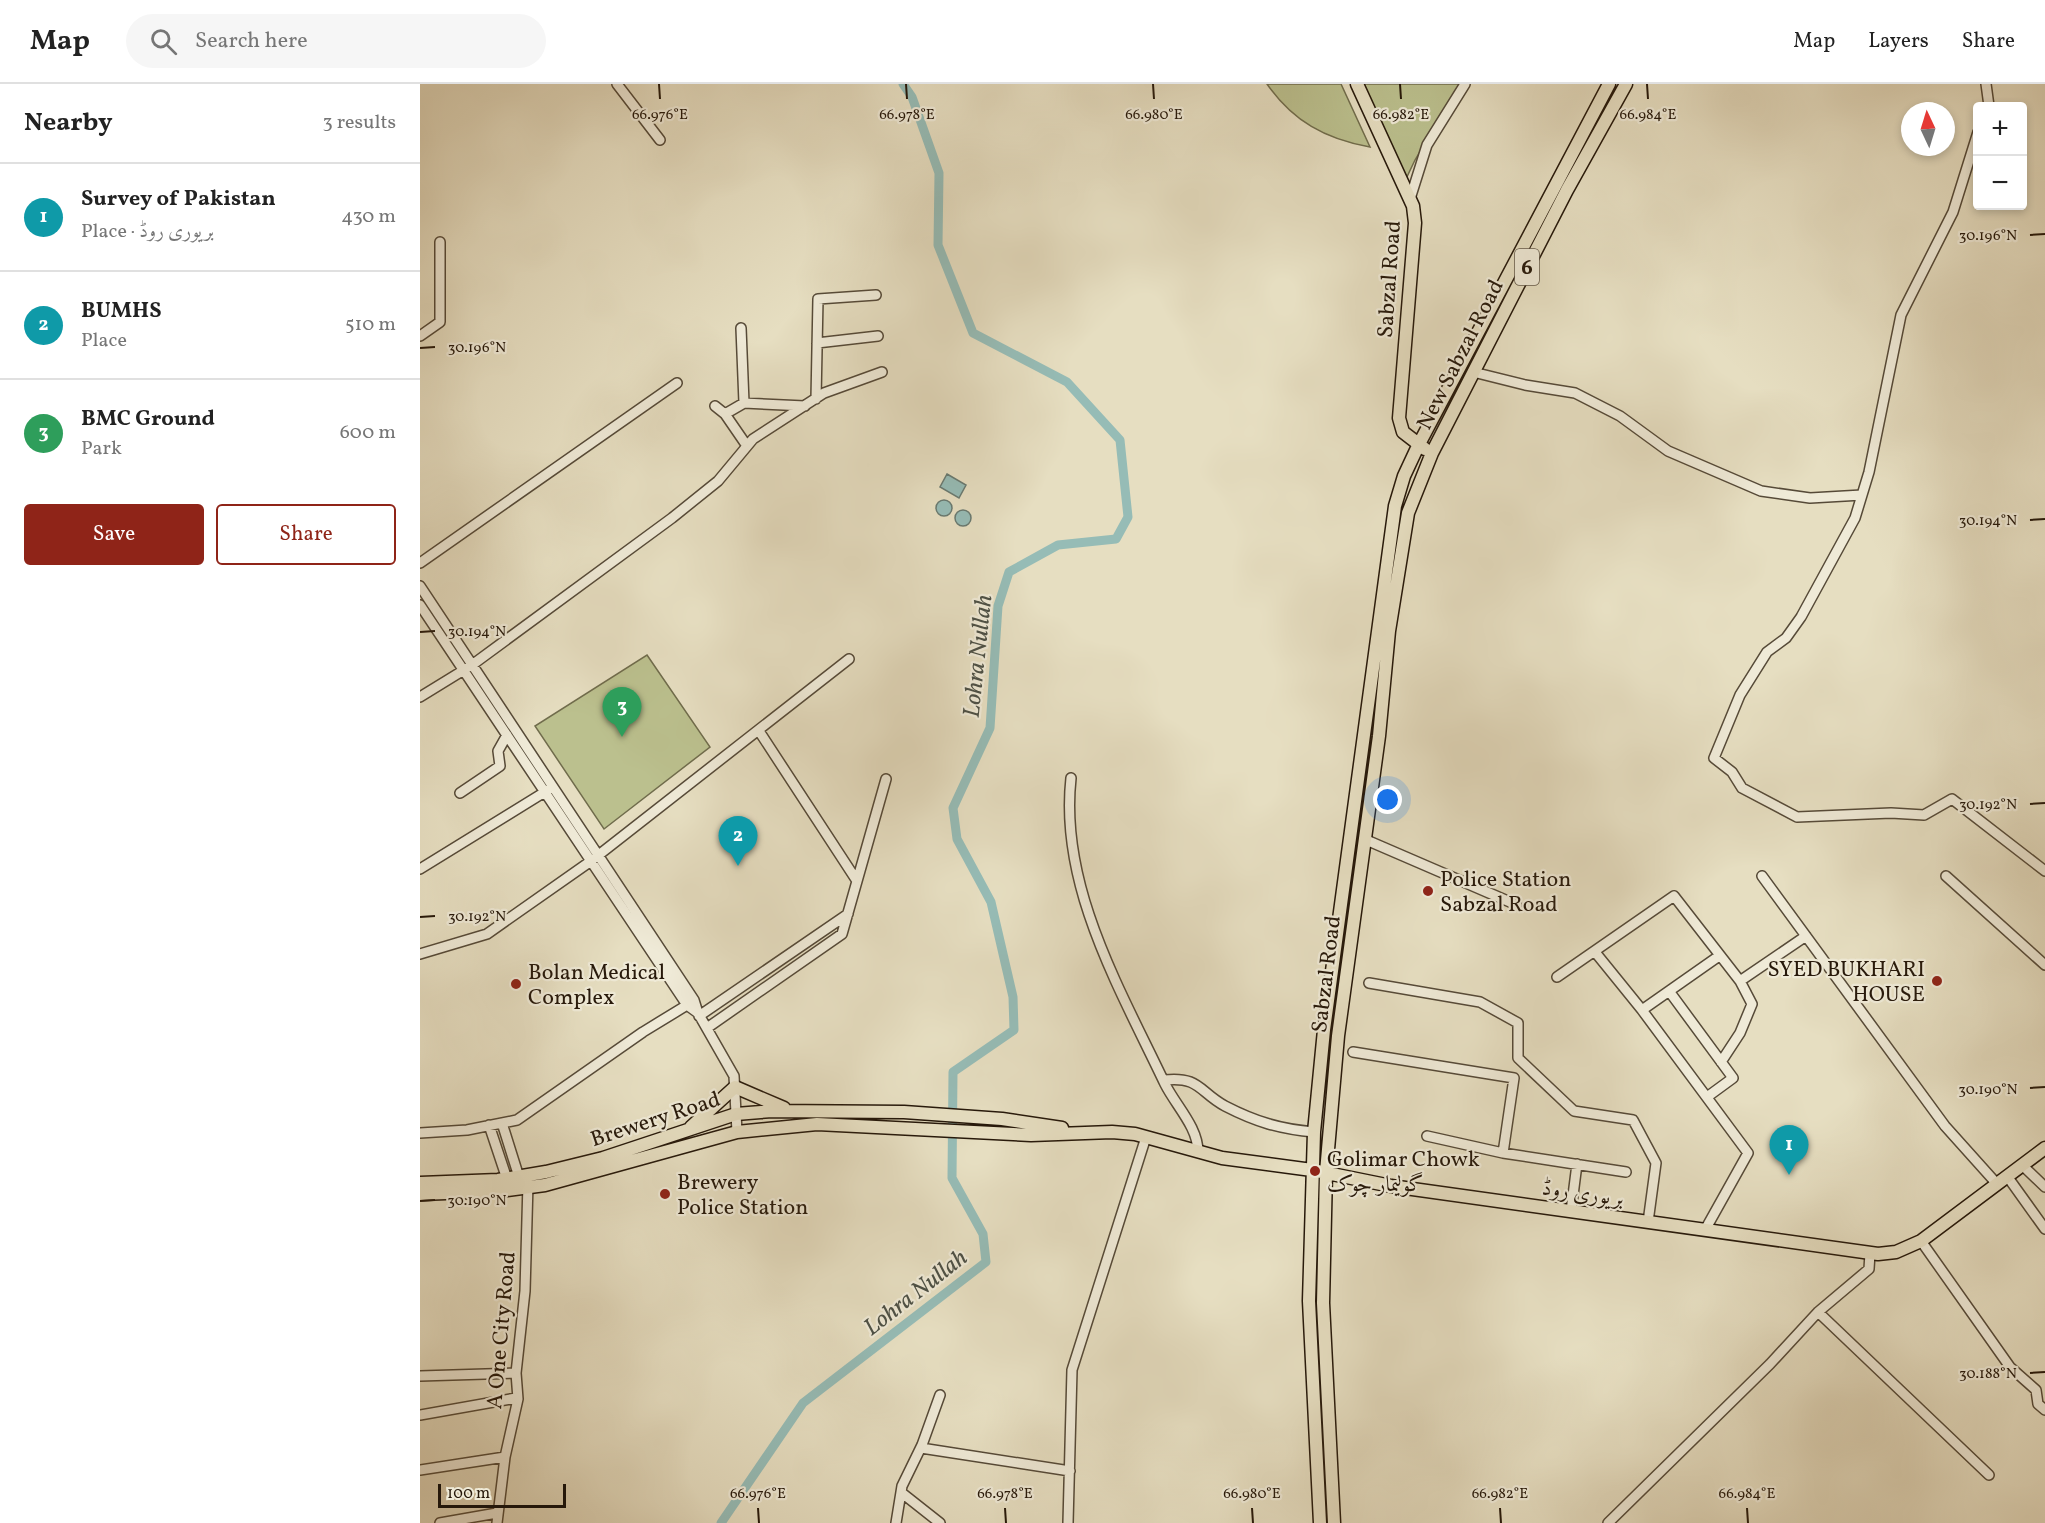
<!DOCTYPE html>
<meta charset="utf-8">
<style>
body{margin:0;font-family:Vollkorn,Amiri,serif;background:#f6f6f6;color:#222}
.controls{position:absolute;right:18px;top:18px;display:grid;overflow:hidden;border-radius:6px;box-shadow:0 3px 9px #0003}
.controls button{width:54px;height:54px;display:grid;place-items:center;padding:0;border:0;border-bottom:2px solid #e0e0e0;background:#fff;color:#222;font:30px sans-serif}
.compass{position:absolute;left:1481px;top:18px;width:54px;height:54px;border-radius:50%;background:#fff;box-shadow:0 3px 9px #0003;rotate:356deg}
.scale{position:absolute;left:18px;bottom:15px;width:128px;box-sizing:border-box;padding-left:6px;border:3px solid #26180a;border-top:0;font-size:16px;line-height:21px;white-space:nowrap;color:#26180a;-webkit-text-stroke:4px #efead7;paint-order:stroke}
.you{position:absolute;left:968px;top:716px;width:21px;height:21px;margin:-15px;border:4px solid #fff;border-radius:50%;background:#1a73e8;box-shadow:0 0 0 9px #1a73e833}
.badge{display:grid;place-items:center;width:39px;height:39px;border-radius:50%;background:#8f2418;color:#fff;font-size:20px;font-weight:700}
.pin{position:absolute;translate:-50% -50px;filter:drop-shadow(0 2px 3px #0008)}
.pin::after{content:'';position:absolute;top:32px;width:21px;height:18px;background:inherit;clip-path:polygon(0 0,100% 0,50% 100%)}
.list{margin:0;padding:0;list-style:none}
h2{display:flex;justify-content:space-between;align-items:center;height:78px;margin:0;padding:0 24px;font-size:26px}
h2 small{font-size:20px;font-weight:400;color:#767676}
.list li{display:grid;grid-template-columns:39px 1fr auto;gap:18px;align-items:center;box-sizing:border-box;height:108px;padding:0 24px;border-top:2px solid #e0e0e0}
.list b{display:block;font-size:22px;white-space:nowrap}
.list p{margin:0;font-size:20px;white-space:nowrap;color:#767676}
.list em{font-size:20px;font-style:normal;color:#767676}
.actions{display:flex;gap:12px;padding:18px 24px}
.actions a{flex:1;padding:14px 0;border:2px solid #8f2418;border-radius:6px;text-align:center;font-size:21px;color:#8f2418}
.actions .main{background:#8f2418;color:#fff}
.icon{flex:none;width:33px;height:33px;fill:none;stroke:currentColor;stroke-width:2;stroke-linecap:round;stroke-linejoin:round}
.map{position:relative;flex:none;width:1625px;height:1439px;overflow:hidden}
header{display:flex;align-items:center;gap:36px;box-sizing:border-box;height:84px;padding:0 30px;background:#fff;border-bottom:2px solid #e0e0e0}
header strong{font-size:28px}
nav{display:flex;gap:33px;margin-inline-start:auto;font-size:21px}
.search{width:420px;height:54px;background:#f6f6f6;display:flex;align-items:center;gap:15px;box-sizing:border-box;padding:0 21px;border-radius:33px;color:#767676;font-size:22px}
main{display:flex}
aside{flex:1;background:#fff}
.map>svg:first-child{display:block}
.green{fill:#bbc08e;stroke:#706c4c;stroke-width:1.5}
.water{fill:#96bcb6;stroke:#697a71;stroke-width:1.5}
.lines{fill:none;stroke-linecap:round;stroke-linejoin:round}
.canal{stroke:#96bcb6;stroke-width:9}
.minor-casing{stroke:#564a38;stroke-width:12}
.major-casing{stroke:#26180a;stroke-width:15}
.minor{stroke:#efead7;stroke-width:9}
.major{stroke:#e6dec1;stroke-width:12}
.ticks{fill:none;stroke:#26180a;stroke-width:2}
.poi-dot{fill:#8f2418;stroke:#efead7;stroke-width:2}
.labels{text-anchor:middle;stroke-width:4.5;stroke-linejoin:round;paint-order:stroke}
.shield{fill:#efead7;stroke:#625748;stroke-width:1.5}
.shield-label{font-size:21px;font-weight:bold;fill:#26180a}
.street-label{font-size:22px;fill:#26180a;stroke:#efead7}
.poi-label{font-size:22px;fill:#26180a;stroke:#efead7;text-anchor:start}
.water-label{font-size:24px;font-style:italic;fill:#4d5146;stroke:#efead7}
.ticks-label{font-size:15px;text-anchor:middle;fill:#26180a;stroke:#efead7;stroke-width:4.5;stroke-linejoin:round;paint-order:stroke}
</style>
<header>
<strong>Map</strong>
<div class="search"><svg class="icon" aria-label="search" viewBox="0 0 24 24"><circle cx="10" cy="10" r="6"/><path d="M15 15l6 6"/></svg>Search here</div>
<nav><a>Map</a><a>Layers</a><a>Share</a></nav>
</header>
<main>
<aside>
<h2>Nearby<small>3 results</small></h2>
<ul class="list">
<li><span class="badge" style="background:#0f9aa8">1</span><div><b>Survey of Pakistan</b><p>Place · بریوری روڈ</p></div><em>430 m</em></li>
<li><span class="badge" style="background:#0f9aa8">2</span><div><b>BUMHS</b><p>Place</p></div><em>510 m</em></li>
<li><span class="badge" style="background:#2e9e5b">3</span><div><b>BMC Ground</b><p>Park</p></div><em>600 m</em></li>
</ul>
<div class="actions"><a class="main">Save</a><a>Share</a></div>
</aside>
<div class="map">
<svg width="1625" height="1439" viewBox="0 0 1625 1439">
<rect width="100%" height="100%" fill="#e6dec1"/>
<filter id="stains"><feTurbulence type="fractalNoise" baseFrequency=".00333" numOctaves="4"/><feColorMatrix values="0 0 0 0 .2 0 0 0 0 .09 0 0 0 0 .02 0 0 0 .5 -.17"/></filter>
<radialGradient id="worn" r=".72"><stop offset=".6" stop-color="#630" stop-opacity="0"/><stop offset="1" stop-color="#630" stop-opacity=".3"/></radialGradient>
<path class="green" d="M847,0H921L950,63C905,55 873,37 847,0Z
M936,0H1041L995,76L984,99Z
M227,571L290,663L184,745L115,642Z"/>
<path class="water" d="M527,390L546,401L539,414L520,403Z
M516 424a8 8 0 1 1 16 0a8 8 0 1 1-16 0Z
M535 434a8 8 0 1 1 16 0a8 8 0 1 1-16 0Z"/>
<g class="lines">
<path class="canal" d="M301,1439L383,1319L566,1178L563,1150L532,1094L533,988L594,946L593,913L571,818L537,755L533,724L570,644L578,522L589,488L638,461L696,455L708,433L700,356L647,298L553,249L518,161L519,89L492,13L483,0"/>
<defs>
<path id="minor" d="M197,0L240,56
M1566,0L1569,22
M1558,48L1533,128L1481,231L1449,388L1435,434L1381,533L1366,554L1347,568L1320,611L1294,674L1312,688L1322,704L1377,733L1471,729L1504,731L1532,715L1625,787
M990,115L1007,61L1045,0
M321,244L324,319
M0,252L20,238V158
M397,259L458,252
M1053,288L1105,301L1155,309L1200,332L1248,367L1341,407L1390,414L1442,411
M396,315L398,215L456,211
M295,322L305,330L327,362
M305,330L324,319L385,322
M0,479L257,299
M0,502L274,916L278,929L314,992L317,1048
M0,521L267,921L278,929
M0,613L52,581L252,434L298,397L333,355L404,309L462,288
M339,647L437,797
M651,694C639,802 700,905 745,1000C756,1022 778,1043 778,1068
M40,709L80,682L78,667L87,651
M944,755L1097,821
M0,785L128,706
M1342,792L1525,1042L1577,1100
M1526,792L1625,881
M1175,868L1222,926L1328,1069L1285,1146
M0,870L67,850L171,777L429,575
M1137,893L1254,812L1320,897L1332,920L1320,949L1301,978
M1320,897L1386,852
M949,899L1060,918L1098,939V974L1154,1027L1213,1036L1236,1079L1228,1138
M1249,907L1313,994L1287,1013
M1222,926L1299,872
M279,932L428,830
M287,944L422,850L466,695
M933,968L1094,994L1083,1069
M744,996C780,992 779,1008 805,1022C836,1038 860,1045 894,1048
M82,1039L99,1093
M69,1041L87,1095
M0,1049L47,1046L97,1036L223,948L272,918
M1007,1052L1083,1069L1206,1088
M1602,1081L1625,1103
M1587,1092L1625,1145
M1151,1127L1157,1080
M1501,1157L1590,1283L1616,1306L1618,1320L1625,1326
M1398,1228L1569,1391
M0,1292L96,1289
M0,1331L96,1314
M501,1364L650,1387
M0,1386L85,1373
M482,1409L520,1439
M20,1439L77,1429
M77,1439L85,1373L98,1315L96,1289L105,1207L108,1099
M476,1439L482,1402L502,1361L520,1311
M648,1439L652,1286L726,1053
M1188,1439L1350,1280L1398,1228L1449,1185L1450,1169"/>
<path id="major" d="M937,0L993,122L995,139L979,334L983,348L1005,365
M271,1043L315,1003L364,1024
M0,1099L78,1096L126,1088L183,1074L316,1030L352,1027L484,1028L582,1035L642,1044
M0,1110L79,1107L125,1101L317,1048L397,1040L611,1051L692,1048L715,1050L802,1074L892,1086L971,1102L1458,1170L1476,1168L1501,1157L1625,1064
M900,1439L889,1217L894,1048L904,946L975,422L984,392L998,362L1189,0
M914,1439L903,1219L906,1088L918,952L959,652L969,547L988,429L1012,369L1147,106L1206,0"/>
</defs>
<use href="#minor" class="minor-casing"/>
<use href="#major" class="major-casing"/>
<use href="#minor" class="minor"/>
<use href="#major" class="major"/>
</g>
<path class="ticks" d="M239,0L240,15M486,0L487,15M733,0L734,15M980,0L981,15M1227,0L1228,15M1610,151L1625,150M0,264L15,263M1610,436L1625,435M0,548L15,547M1610,720L1625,719M0,833L15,832M1610,1004L1625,1003M0,1117L15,1116M1610,1289L1625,1288M338,1424L339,1439M585,1424L586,1439M832,1424L833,1439M1080,1424L1081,1439M1327,1424L1328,1439"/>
<g class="poi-dot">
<circle cx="1008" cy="807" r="6"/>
<circle cx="1517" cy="897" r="6"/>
<circle cx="96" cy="900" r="6"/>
<circle cx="895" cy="1087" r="6"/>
<circle cx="245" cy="1110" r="6"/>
</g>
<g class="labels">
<rect class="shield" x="1095" y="165" width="24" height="36" rx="4.5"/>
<g class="shield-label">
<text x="1107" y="190">6</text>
</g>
<g class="street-label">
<text transform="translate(968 195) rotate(-86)" y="8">Sabzal Road</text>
<text transform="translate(1039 270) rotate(-63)" y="8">New Sabzal Road</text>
<text transform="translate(905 890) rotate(-83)" y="8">Sabzal Road</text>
<text transform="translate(235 1034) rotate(-18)" y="8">Brewery Road</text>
<text transform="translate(1163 1108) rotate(8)" y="8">بریوری روڈ</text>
<text transform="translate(80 1246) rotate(-85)" y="8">A One City Road</text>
</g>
<g class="poi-label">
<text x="1020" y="802">Police Station<tspan x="1020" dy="25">Sabzal Road</tspan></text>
<text x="1505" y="892" text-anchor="end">SYED BUKHARI<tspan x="1505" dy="25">HOUSE</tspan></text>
<text x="108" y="895">Bolan Medical<tspan x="108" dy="25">Complex</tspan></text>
<text x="907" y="1082">Golimar Chowk<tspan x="907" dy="25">گولیمار چوک</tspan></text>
<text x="257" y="1105">Brewery<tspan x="257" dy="25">Police Station</tspan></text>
</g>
<g class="water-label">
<text transform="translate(557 572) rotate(-84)" y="8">Lohra Nullah</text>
<text transform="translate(495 1208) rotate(-38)" y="8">Lohra Nullah</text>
</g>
</g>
<g class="ticks-label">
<text x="240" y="35">66.976°E</text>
<text x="487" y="35">66.978°E</text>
<text x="734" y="35">66.980°E</text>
<text x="981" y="35">66.982°E</text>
<text x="1228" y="35">66.984°E</text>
<text x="1568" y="156">30.196°N</text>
<text x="57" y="268">30.196°N</text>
<text x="1568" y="441">30.194°N</text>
<text x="57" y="552">30.194°N</text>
<text x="1568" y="725">30.192°N</text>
<text x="57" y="837">30.192°N</text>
<text x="1568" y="1010">30.190°N</text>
<text x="57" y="1121">30.190°N</text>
<text x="1568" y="1294">30.188°N</text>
<text x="338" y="1414">66.976°E</text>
<text x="585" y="1414">66.978°E</text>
<text x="832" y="1414">66.980°E</text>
<text x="1080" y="1414">66.982°E</text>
<text x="1327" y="1414">66.984°E</text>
</g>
<rect width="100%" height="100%" filter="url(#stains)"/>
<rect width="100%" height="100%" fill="url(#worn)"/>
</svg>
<div class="controls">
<button>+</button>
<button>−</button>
</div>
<svg class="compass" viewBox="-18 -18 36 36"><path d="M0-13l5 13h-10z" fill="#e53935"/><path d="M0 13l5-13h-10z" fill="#767676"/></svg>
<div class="scale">100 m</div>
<div class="you"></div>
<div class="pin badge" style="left:1369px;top:1091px;background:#0f9aa8">1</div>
<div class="pin badge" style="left:318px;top:782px;background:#0f9aa8">2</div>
<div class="pin badge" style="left:202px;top:653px;background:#2e9e5b">3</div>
</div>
</main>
